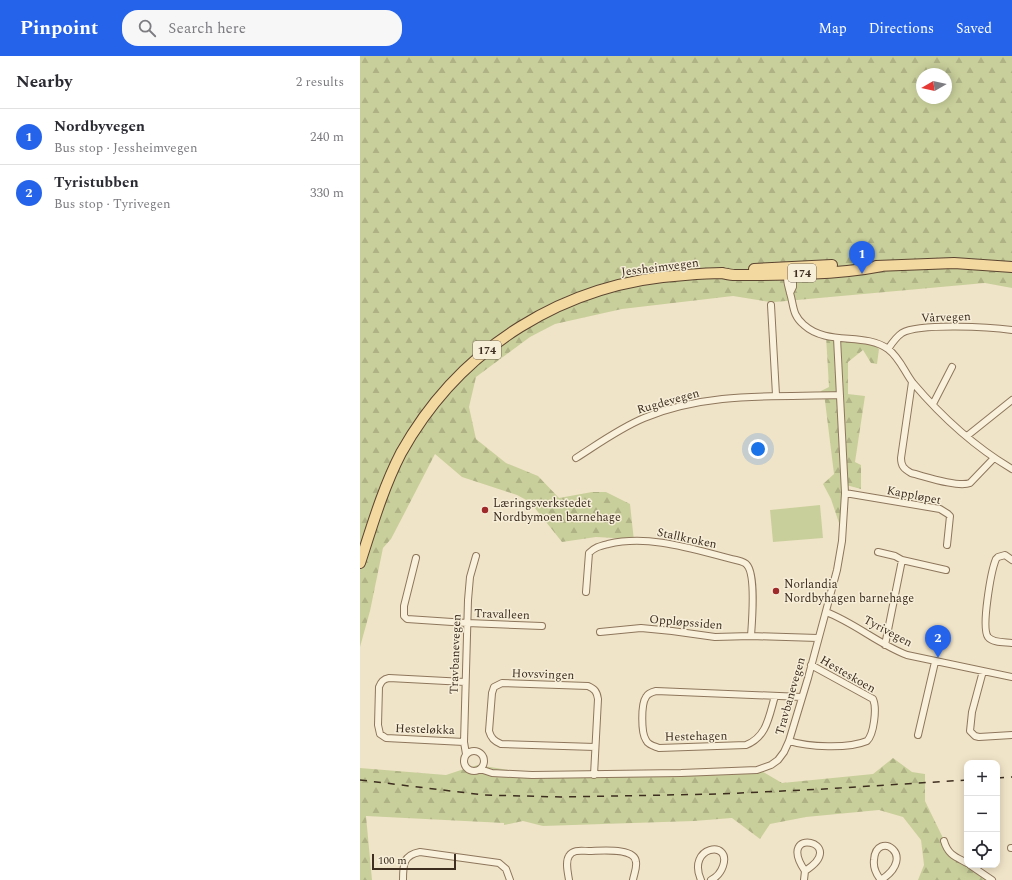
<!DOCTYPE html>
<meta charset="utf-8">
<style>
body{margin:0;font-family:Spectral,serif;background:#f7f7f7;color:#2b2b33}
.controls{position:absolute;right:12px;bottom:12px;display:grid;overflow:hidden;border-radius:8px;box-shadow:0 2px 10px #0003}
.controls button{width:36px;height:36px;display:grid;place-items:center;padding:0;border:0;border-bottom:1px solid #e1e1e2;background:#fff;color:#2b2b33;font:20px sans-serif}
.compass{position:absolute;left:556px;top:12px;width:36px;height:36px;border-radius:50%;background:#fff;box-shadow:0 2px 10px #0003;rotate:261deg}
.scale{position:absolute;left:12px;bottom:10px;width:84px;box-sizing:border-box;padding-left:4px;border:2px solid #3d2e20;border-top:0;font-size:11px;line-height:14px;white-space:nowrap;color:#3d2e20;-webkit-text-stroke:3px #f7eed8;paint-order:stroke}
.you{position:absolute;left:398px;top:393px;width:14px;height:14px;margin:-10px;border:3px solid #fff;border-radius:50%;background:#1a73e8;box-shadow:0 0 0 6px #1a73e833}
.badge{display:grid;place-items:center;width:26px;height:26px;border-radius:50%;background:#2563eb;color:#fff;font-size:13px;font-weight:700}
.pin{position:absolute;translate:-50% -33px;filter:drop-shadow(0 1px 2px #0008)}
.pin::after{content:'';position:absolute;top:21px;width:14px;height:12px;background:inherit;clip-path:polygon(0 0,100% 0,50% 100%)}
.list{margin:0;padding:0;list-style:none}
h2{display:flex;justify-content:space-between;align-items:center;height:52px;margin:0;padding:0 16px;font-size:17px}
h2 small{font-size:13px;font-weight:400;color:#7c7c81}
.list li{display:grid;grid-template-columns:26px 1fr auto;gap:12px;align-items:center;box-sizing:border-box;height:56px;padding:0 16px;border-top:1px solid #e1e1e2}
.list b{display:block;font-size:15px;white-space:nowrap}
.list p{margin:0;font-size:13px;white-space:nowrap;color:#7c7c81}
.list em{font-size:13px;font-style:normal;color:#7c7c81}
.icon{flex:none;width:22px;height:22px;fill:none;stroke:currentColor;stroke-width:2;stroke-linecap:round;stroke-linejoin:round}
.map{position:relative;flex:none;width:652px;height:824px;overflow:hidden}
header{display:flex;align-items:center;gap:24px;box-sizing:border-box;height:56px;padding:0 20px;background:#2563eb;color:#fff}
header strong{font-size:19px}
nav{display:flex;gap:22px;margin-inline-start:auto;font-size:14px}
.search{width:280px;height:36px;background:#f7f7f7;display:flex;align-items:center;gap:10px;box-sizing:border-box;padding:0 14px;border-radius:16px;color:#7c7c81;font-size:15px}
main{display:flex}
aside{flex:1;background:#fff}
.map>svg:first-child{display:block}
.forest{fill:url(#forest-firs);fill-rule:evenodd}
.garden{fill:#c9cf9b}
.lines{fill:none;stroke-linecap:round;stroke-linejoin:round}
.minor-casing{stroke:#8d765c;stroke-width:8}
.primary-casing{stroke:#5b4430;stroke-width:12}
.minor{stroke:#faf1dc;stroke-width:6}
.primary{stroke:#f3d9a0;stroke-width:10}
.rail{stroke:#3d2e20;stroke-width:1.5;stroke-dasharray:7 7;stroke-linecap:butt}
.poi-dot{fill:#9e2a2b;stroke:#f7eed8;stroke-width:1.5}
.labels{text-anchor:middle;stroke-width:3;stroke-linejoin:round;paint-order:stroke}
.shield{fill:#f7eed8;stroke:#756857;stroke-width:1}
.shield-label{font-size:11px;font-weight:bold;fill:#3d2e20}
.street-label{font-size:12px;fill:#3d2e20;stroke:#f7eed8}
.poi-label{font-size:12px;fill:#3d2e20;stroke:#f7eed8;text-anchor:start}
</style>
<header>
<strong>Pinpoint</strong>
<div class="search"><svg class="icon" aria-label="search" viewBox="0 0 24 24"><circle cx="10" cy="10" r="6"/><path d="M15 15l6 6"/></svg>Search here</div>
<nav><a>Map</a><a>Directions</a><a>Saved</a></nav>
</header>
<main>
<aside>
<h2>Nearby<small>2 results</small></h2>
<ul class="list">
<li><span class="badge">1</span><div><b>Nordbyvegen</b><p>Bus stop · Jessheimvegen</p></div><em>240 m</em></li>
<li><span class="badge">2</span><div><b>Tyristubben</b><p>Bus stop · Tyrivegen</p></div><em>330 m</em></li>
</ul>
</aside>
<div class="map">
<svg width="652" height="824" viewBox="0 0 652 824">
<defs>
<pattern id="forest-firs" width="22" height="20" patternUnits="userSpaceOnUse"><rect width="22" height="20" fill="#c9cf9b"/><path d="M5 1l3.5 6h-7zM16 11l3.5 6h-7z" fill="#aeb285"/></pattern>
</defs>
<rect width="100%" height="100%" fill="#f0e4c8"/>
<path class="forest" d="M0,0H652V232L625,227L415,246L410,248V246L373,240L262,253L195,268L170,281L116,321L109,351L116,383L146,407L178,420L199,442L232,436H246L270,448L274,485L254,482L236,481L202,486L170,446L157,439L102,421L75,398L43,460L31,483L23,492L10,555L0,591ZM562,18H586V42H562Z
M466,280L507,283L519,293L517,308L511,307L503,294L488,306V338L505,340L495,406L501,409V433L486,429L483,479L471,443L463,428L474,418L464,337H460L461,335L469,331Z
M533,702L552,716L565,718V745L584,784L597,799L626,816L633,824H558L564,809L561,784L543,761L519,754L446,761L410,768L400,783L372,762L334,765L183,770L163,765L144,769V767L6,760L12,824H0V712L86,719L104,713L118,709L166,717H276L301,720L369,719L400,714L422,727L513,718Z"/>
<path class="garden" d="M460,449L463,482L413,486L410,454Z"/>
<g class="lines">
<defs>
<path id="minor" d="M428,216C426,224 428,229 430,237C434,250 432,259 444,269C467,290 505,276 528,293C540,302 545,317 553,327C581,360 615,391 652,413
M430,237L433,231V217
M411,249L416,339
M528,293C532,287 536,281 542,277C560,267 631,271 652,274
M552,326L541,402C541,410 544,413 551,417C564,420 598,432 610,427L634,402
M573,348L592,311
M607,380L652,344
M216,402C238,388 260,372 284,362C346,336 414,341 480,339
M485,437L580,453L588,458L590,460L587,489
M518,496L535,500L542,504L586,514
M56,502L44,550V560L47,563L107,567L182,570
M652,504L645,499L638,501L636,503C631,515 621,572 628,581C633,587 645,586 652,587
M226,536L229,497C235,491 240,490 248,488C291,478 335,494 376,504C380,505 385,506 387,509C396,519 392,566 391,580
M466,556C495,567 518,588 547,599L652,621
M240,576L281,572L312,575L355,581L391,580L458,582
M525,589L542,504
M623,615L612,656L610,675L615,680L619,681L652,679
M415,640C409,660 407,681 386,689L299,692C294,690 288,689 286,684C281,677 281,648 286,641C288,637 292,636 296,635L442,641
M558,679L575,606
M429,685C448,691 488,693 507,685C514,678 517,652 513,643L451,609
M104,686L26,682L20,678L18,669L19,631C21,626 23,623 29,622L105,626
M104 705a10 10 0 1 1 20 0a10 10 0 1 1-20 0Z
M106,698L104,686L108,544L110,521L116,500
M120,713L132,717L172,719L321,717L397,714L411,709L418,704L424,696L429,685L448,622L477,514L482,485L485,437L477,282
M234,719L238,643C237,636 235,633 228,630L142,627L134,631L132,637L129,675C131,682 134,685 141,688L235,691
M584,785C588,799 596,801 607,807
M651,792H652
M610,809L632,824
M43,824C43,809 43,799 60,796L139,807L146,813L150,824
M209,824C208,817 205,806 209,800C213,793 222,795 229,795C240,795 275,791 276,806C277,812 274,818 273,824
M341,824C326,790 372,783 363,810C361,816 357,821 351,824
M444,824L445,815C414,769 491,786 445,815
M521,824C516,818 513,812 514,804C516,773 559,799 521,824"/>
<path id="primary" d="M516,210L594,207L652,211
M394,213L472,209
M0,507C12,470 23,432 41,397C100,291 205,226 325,219C337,218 350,217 362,217C367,218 371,219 375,219C422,219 476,219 522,210"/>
</defs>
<use href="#minor" class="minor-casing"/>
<use href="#primary" class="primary-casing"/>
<use href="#minor" class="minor"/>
<use href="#primary" class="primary"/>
<path class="rail" d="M637,722L652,721
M0,724L124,739L201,741L360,738L464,733L607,724"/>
</g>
<g class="poi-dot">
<circle cx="125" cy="454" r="4"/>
<circle cx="416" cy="535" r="4"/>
</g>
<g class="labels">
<g class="shield">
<rect x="428" y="208" width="28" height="18" rx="3"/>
<rect x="113" y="285" width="28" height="18" rx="3"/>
</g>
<g class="shield-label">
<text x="442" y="221">174</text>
<text x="127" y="298">174</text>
</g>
<g class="street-label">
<text transform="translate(300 211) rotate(-7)" y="4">Jessheimvegen</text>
<text transform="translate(586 261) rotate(-2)" y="4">Vårvegen</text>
<text transform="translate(308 345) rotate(-16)" y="4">Rugdevegen</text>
<text transform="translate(554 439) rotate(11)" y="4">Kappløpet</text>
<text transform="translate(327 482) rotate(12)" y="4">Stallkroken</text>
<text transform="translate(142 558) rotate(2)" y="4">Travalleen</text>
<text transform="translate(326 566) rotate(5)" y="4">Oppløpssiden</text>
<text transform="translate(528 575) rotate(28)" y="4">Tyrivegen</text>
<text transform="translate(95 598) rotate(-88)" y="4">Travbanevegen</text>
<text transform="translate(183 618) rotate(2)" y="4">Hovsvingen</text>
<text transform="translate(488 618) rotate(30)" y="4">Hesteskoen</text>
<text transform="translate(430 640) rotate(-74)" y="4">Travbanevegen</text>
<text transform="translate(65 673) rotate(2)" y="4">Hesteløkka</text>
<text transform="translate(336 680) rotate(-1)" y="4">Hestehagen</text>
</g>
<g class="poi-label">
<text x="133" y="451">Læringsverkstedet<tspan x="133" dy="14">Nordbymoen barnehage</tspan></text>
<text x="424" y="532">Norlandia<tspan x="424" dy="14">Nordbyhagen barnehage</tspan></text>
</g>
</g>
</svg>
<div class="controls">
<button>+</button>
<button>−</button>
<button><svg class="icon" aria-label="locate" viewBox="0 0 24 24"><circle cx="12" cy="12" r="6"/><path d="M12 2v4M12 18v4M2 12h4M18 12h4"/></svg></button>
</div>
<svg class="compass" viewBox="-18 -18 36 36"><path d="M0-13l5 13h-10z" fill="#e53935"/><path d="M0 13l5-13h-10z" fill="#7c7c81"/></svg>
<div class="scale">100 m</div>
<div class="you"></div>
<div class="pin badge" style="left:502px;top:218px">1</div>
<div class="pin badge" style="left:578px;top:602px">2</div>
</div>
</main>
